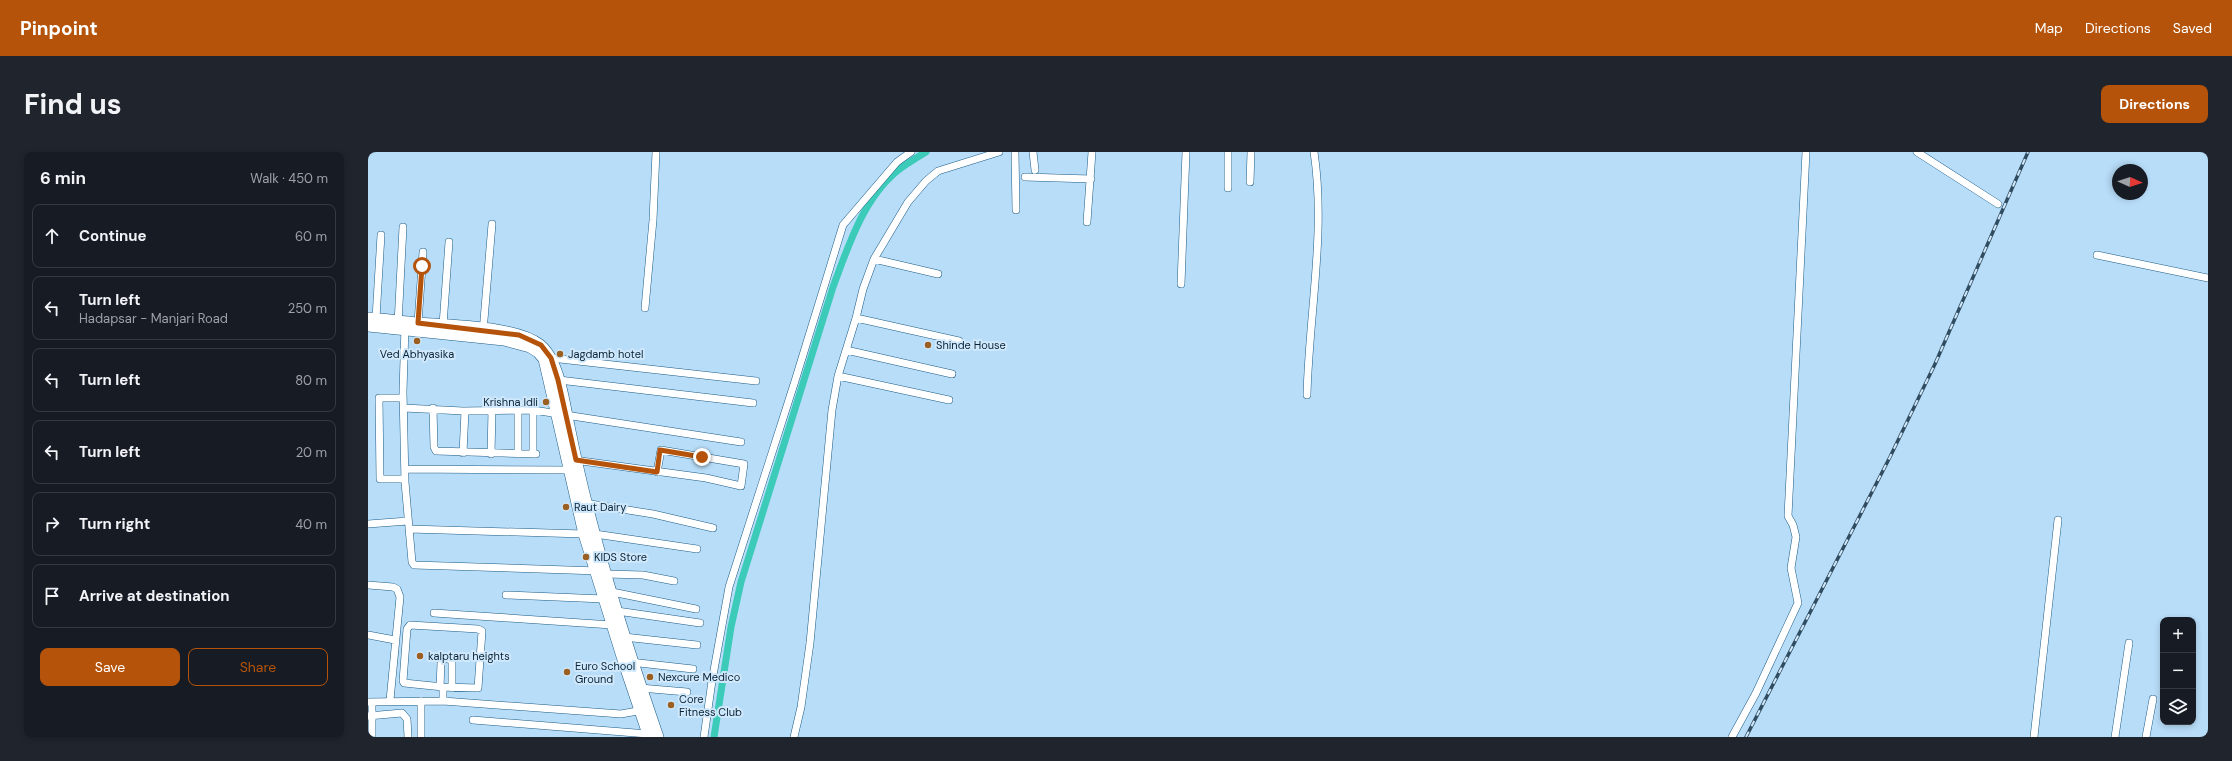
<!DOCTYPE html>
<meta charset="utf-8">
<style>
body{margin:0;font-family:"DM Sans",sans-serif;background:#20242c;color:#f1f3f6}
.controls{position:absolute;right:12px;bottom:12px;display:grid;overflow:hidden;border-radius:8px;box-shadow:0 2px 6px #0003}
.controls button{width:36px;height:36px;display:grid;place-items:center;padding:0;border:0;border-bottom:1px solid #363941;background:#171b24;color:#f1f3f6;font:20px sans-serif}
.compass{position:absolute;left:1744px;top:12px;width:36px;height:36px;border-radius:50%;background:#171b24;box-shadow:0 2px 6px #0003;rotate:93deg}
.stop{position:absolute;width:12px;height:12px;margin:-9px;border:3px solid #b45309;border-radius:50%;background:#fff}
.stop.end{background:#b45309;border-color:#fff;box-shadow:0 1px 4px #0008}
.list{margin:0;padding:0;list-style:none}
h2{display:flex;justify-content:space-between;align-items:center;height:52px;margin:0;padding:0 16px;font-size:17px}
h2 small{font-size:13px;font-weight:400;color:#9ea1a6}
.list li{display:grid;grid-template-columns:26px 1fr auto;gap:12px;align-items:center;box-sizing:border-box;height:64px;margin:0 8px 8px;padding:0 8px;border:1px solid #363941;border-radius:8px}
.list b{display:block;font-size:15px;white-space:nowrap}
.list p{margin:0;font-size:13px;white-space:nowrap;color:#9ea1a6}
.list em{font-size:13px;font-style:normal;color:#9ea1a6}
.actions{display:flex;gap:8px;padding:12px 16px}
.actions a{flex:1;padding:9px 0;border:1px solid #b45309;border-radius:8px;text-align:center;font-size:14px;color:#b45309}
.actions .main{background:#b45309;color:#fff}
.icon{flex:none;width:22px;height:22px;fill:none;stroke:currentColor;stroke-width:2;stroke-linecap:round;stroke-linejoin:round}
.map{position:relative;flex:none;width:1840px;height:585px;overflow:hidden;border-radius:8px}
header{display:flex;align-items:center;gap:24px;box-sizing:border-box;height:56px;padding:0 20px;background:#b45309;color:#fff}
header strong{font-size:19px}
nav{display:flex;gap:22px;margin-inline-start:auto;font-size:14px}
.intro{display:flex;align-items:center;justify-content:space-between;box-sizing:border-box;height:96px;padding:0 24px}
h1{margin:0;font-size:28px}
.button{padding:10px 18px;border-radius:8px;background:#b45309;color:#fff;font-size:14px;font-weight:700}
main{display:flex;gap:24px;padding:0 24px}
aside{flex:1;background:#171b24;border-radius:8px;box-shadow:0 2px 6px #0003}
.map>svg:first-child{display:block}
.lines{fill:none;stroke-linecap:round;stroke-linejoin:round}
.canal{stroke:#3ccbb8;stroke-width:7}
.minor-casing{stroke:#1c5c85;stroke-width:8}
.primary-casing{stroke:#1c5c85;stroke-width:12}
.minor{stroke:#fff;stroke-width:7}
.primary{stroke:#fff;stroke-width:11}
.rail-casing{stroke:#304c60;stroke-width:3.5}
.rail{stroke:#d0e8fb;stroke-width:2;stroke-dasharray:6;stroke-linecap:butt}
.route{stroke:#b45309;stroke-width:5}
.poi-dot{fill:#9b5f21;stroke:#d0e8fb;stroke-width:1.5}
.labels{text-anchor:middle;stroke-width:4;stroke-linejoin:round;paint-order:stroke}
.poi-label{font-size:11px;fill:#092335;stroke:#d0e8fb;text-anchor:start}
</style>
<header>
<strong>Pinpoint</strong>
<nav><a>Map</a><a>Directions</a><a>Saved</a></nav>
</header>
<div class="intro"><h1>Find us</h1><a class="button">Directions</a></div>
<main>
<aside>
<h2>6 min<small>Walk · 450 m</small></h2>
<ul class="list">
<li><svg class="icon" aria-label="ahead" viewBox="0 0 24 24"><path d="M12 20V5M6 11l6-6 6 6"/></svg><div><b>Continue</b></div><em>60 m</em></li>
<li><svg class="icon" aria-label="left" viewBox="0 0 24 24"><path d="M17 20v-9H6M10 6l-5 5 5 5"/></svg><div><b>Turn left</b><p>Hadapsar - Manjari Road</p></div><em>250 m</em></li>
<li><svg class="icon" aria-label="left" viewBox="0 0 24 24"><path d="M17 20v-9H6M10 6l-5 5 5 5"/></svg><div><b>Turn left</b></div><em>80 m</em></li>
<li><svg class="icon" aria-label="left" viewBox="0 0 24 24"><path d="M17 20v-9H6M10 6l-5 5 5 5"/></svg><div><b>Turn left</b></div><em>20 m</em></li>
<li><svg class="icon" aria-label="right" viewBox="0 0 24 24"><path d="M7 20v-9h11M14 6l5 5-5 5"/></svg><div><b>Turn right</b></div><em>40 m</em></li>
<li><svg class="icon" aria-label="arrive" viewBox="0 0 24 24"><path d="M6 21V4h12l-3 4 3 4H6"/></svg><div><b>Arrive at destination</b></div></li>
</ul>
<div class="actions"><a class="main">Save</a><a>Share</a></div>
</aside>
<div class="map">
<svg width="1840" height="585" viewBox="0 0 1840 585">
<rect width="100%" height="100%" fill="#b8ddf9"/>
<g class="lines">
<path class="canal" d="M346,585L363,475L373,430L465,135C480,95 495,47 529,19C538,12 548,6 558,0"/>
<defs>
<path id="minor" d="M647,0L648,58
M665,0L667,18
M860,0V36
M1549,0L1630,52
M657,25L723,27
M882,30L883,0
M719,70L724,0
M1729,103L1840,126
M506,107L570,122
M813,132L818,0
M277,156L285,68L288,0
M8,166L13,83
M488,166L591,189
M50,171L55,100
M30,172L35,75
M75,173L81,90
M37,174L35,240L37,330L44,410L46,413L231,419
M115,180L124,72
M478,198L584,222
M183,206L388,229
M470,224L581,248
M191,228L385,251
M939,243C941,162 958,80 946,0
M35,246H11L12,327H37
M36,256L95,259L165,258L373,290
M65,256L66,295L68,299L168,302
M150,259V302
M95,301L97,259
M123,302L124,258
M165,302V258
M206,308L338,326L373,334L376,312L293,298L289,320
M37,317L201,318
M216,351L285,362L345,376
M0,372L40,369
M41,377L216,382
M227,382L329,397
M238,422L275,423L306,429
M0,433L25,435L29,437L32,445L22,548
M244,440L328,457
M138,443L236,447
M249,459L332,471
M66,461L244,473
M0,483L27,488
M256,485L329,493
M262,510L325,517
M72,535L73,511L76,506L84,508V536
M272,536L319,540
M53,549V585
M75,549V535L110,536L114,479L110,477L42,473L39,477L35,529L36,531L75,535
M0,550L75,549L253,562L275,558
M4,550V585
M0,564L34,561L39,567L40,585
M105,568L280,582
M336,585L344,529L361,435L427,229L475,73L529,10L543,0
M426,585L433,555L442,491L464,258L470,224L488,166L495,137L506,107L540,50L558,29L570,19L631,0
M1364,585L1388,541L1430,451L1423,416L1428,385L1425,373L1420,364L1438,0
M1666,585L1690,368
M1747,585L1761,491
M1778,585L1785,547"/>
<path id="primary" d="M0,166C17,167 34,170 51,171C82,174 149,174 172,193C191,208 196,251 201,274C222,380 255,483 290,585
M0,174L136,188L162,195L170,200L176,207L216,382L257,514L281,585"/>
</defs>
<use href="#minor" class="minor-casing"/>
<use href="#primary" class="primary-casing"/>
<use href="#minor" class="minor"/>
<use href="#primary" class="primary"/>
<defs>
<path id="rail" d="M1378,585L1522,305L1567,212L1660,0"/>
</defs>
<use href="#rail" class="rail-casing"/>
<use href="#rail" class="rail"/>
</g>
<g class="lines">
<path class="route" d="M54,114L50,171L151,183L173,193L183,206L190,228L208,308L289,320L292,298L334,305"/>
</g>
<g class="poi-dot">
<circle cx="49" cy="189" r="4"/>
<circle cx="560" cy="193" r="4"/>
<circle cx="192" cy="202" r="4"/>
<circle cx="178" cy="250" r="4"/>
<circle cx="198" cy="355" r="4"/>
<circle cx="218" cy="405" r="4"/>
<circle cx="52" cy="504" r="4"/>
<circle cx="199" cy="520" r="4"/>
<circle cx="282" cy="525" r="4"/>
<circle cx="303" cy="553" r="4"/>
</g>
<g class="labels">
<g class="poi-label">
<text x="568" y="197">Shinde House</text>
<text x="49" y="206" text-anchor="middle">Ved Abhyasika</text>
<text x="200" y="206">Jagdamb hotel</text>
<text x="170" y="254" text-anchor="end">Krishna Idli</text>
<text x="206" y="359">Raut Dairy</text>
<text x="226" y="409">KIDS Store</text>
<text x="60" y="508">kalptaru heights</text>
<text x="207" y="518">Euro School<tspan x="207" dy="13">Ground</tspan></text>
<text x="290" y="529">Nexcure Medico</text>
<text x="311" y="551">Core<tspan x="311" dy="13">Fitness Club</tspan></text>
</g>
</g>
</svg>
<div class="controls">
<button>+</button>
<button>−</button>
<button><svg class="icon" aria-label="layers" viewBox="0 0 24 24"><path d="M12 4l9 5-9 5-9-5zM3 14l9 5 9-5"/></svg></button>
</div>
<svg class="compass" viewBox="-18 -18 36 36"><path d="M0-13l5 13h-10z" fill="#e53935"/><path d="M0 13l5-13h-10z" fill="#9ea1a6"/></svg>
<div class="stop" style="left:54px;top:114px"></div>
<div class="stop end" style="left:334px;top:305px"></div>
</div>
</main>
